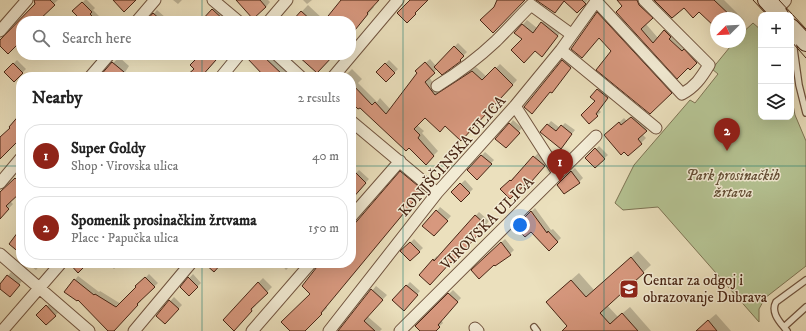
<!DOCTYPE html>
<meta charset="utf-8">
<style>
body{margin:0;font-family:"IM FELL DW Pica",serif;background:#f2f2f2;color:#222}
.controls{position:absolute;right:12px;top:12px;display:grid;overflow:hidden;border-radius:8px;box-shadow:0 4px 16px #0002}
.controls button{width:36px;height:36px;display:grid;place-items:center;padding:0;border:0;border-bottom:1px solid #e0e0e0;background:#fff;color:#222;font:20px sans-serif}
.compass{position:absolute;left:710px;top:12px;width:36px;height:36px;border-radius:50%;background:#fff;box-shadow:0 4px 16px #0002;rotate:246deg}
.you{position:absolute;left:520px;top:225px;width:14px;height:14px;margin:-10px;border:3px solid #fff;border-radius:50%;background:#1a73e8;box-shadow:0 0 0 6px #1a73e833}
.badge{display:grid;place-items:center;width:26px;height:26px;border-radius:50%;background:#8f2418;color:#fff;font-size:13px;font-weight:700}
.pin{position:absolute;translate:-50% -33px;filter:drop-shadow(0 1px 2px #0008)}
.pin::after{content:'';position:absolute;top:21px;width:14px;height:12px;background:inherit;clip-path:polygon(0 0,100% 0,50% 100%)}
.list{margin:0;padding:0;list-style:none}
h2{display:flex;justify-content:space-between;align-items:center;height:52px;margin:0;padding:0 16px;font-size:17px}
h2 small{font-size:13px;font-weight:400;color:#767676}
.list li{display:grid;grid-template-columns:26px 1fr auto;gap:12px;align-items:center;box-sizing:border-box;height:64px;margin:0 8px 8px;padding:0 8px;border:1px solid #e0e0e0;border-radius:16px}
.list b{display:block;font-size:15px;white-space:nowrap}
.list p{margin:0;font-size:13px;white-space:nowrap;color:#767676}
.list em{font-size:13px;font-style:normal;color:#767676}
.icon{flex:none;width:22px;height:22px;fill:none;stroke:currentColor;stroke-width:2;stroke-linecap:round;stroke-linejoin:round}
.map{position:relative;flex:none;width:806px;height:331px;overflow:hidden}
.search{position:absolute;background:#fff;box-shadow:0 4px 16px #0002;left:16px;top:16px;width:340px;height:44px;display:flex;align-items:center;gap:10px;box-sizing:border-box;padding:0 14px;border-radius:16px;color:#767676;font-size:15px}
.panel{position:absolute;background:#fff;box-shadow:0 4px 16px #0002;left:16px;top:72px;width:340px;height:196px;border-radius:16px}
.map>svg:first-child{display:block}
.green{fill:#b5c393;stroke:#7e7454}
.shadow{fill:#0003}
.building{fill:#d7987e;stroke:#482615}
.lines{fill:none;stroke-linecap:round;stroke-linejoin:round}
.service-casing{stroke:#71543f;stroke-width:8}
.minor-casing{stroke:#71543f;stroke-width:13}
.tertiary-casing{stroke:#71543f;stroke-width:16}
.secondary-casing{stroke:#482615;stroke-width:18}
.service{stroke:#f2ebd4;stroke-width:5.5}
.minor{stroke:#f2ebd4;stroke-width:11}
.tertiary{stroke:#f2ebd4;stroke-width:14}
.secondary{stroke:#f2ebd4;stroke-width:16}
.tram{stroke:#482615;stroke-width:1}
.grid{fill:none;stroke:#0f766e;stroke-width:1;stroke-opacity:0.55}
.labels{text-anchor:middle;stroke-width:3;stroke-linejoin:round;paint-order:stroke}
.street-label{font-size:15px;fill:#482615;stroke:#f2ebd4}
.park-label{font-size:15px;font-style:italic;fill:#634d34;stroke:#f2ebd4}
.poi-label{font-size:15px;fill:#482615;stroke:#f2ebd4;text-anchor:start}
</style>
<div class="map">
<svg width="806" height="331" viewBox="0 0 806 331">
<rect width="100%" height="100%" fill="#ebe0bd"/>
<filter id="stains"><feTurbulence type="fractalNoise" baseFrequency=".005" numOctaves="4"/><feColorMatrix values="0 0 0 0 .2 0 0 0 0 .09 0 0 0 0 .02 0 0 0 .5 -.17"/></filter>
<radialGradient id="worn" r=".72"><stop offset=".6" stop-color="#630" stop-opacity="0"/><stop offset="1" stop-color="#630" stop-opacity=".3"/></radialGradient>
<path class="green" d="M753,23L761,30V117H791V95L795,115L806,141V266L765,298L759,309V322L658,207L623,210L615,203L634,165L690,100L695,103L718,74L712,69L734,42H740V35Z"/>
<path class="shadow" d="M40,0H58L43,14L45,16L39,21H21V40L0,45V41Z
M85,0H87L95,8L93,10L104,21H83L74,11Z
M173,0H182L178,4Z
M237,0H268L270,2L266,7Z
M303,0H312L307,4Z
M343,0H378L373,6L374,7L351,35V21H325Z
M538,0H588L581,8L565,0L559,8Z
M618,0H645L657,13L646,24L658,38L669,26L701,57L695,64L688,67L678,77L617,12L624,6Z
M655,0H724L744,20L740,24V18H716V27L699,11Z
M308,5L325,21H293Z
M216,6L232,21H202Z
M601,9L675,89L650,113L612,51L598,13Z
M157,10L166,18L163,21H148Z
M546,18L562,30L547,51L523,39L515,33L527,20L537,28Z
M458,43L467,52L463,56L464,57L460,60L437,69L429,77L439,92L476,67L487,77L500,64L517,80L461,139L445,125L425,117L417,125L424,131L422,133L438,151L426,163L410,146L351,101V77H344L352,69L362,79L358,83L377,102L380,98L391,110L419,73L421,67L430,59L436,66Z
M201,55H217L219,56L200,77H186L195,69Z
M252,55H270L288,73L284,77H266Z
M119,57L129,66L122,77H100Z
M566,57L574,63L555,88L525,107Z
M17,60L26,69L14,81L5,72Z
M389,60L398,69L386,81L377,72Z
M601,86L611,94L599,110L601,112L589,123L596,101L592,97Z
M637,112L651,125L642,134L646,138L641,143L611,130L624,118L627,121Z
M513,120L522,128L509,143L510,124Z
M551,121L560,128L565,123L575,130L564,144L542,132Z
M599,146L608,155L595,167L587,158Z
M485,152L494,160L477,178L468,170Z
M538,153L548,162L535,177L502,189L514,177L515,178Z
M407,166L428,184L326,306L327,308L303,331H291L312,294L321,263H351V226L353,224L354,225Z
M575,168L583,178L579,182L558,185Z
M359,170L369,179L352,197L351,196V178Z
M21,173V191L10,201L13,204L0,218V197L8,186Z
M465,180L473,189L461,201L452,192Z
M440,207L451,216L437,231V211Z
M535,208L551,230L553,229L561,238L549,250L531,231L516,227Z
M479,212L489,221L456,259L451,261L434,280L433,260L437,256L438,258Z
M414,239L423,248L410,260L402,251Z
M505,239L514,250L510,254L495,265L494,263L472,270Z
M638,251L651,265L607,305L618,317L630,307L651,331H563L568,326L554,295L579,273L594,290Z
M27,263H42L36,270Z
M107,263H121L114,269Z
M280,263H293L286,270Z
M11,272L22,281L13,292L0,288V286Z
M149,274L158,283L140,300L141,301L113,329L124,308L118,304L105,319L75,280L78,276L99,292L100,291L121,304Z
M193,274L201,283L197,287H181Z
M263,278L272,287L255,304L256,305L239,324L250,291Z
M410,282L420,291L407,306L393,300Z
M376,286L387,295L367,316L382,329L380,331H339Z
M453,290L461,298L441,320L443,323L434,331H421L416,326Z
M174,297L182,305L169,319L157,316Z
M50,303L59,312L46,324L38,315Z
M716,314L731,331H696Z"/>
<path class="building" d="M34,0H50L55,5L38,21H21V41L8,54L0,46V40L35,4Z
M113,0H136L124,12Z
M236,0H260L266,7L253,19Z
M341,0H379L367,13L368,14L351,35V21H324Z
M410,0H428L415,13L416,14L407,23L397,13Z
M497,0H525L493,33L480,20L494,7Z
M536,0H582L586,4L577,13L564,1L555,13Z
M617,0H637L639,5L653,18L641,29L653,43L664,30L671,37L669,39L682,51L684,49L697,63L690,70L688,68L677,79L616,12L622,6Z
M654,0H714L733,18H716V28L699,12L693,18L684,8L672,18Z
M82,2L92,12L90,14L97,21H82L72,11Z
M212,9L225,21H201Z
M301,11L312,21H292Z
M597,12L672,93L650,114L596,70L611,51L599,38L582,58L571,49Z
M153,13L162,21H146Z
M541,22L558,36L542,57L535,51L524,63L511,50L522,39L514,33L522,24L533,33Z
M454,46L464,56L460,60L461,61L442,75L434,67Z
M200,55H210L216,60L201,77H185L194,69L190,65Z
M246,55H262L285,77H265L246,57Z
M297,55H334L317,73Z
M562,60L571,68L552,93L550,92L532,114L524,107Z
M112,62L124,72L121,77H99Z
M425,62L435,73L425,82L435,95L472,71L482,80L495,67L513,85L461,141L445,126L440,132L425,118L414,129L420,135L418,138L434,156L426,165L409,148L406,151L360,108L358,109L351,102V83L372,105L375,102L386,114L417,73L415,71Z
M13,63L23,73L14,82L4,72Z
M385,63L395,73L386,82L376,72Z
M597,89L608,98L596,114L598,116L589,124L581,115L595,101L590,97Z
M21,113V138L0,159V137L10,128L9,127Z
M631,117L647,131L638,139L642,144L628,156L624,152L621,155L604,135L619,122L621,125Z
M509,123L520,133L506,148L495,139Z
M547,124L556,131L561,125L572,134L561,149L540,132Z
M595,148L605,159L595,168L585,158Z
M481,155L492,164L477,180L467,170Z
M533,156L545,166L531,182L530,180L510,199L500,189L510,180L511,181Z
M400,171L423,190L321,313L322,314L305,331H290L281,322L310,294L302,286L320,263H351V228Z
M571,171L580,183L564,194L557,185Z
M355,172L366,183L351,200V177Z
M15,178L21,184V192L6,206L9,209L0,219V192Z
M460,183L470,193L461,202L451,192Z
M436,210L448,221L434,236L422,226Z
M531,211L547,233L548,231L558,242L549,251L531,232L525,237L515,227Z
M475,215L486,225L453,264L451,262L430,285L419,275L433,259L434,261Z
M21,228V254L9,244Z
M410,242L420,252L410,261L400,251Z
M501,242L511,255L495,266L494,265L479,279L471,270Z
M631,257L644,273L600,313L610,324L622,313L638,331H562L567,326L546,302L571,280L586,297Z
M69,263H88L78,273Z
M204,263H222L214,272Z
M7,275L20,285L10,297L0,289V284Z
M145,277L155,287L137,304L138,305L114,331H108L78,300L77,301L64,292L74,279L94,295L95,294L116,307L136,287L135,286Z
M188,277L198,287L189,296L180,287Z
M258,282L268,293L251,309L252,311L234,331L223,320Z
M406,285L418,295L404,311L392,300Z
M371,289L383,300L364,321L375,331H338Z
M448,293L458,302L438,325L440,327L436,331H420L415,326Z
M169,300L179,309L165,324L156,316Z
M46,305L56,316L46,325L36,315Z
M708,320L717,331H696Z"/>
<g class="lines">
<defs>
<path id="service" d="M792,35L799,85L806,113
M534,327L537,331
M784,327L806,307
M787,331C781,323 770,313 776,302L806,280"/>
<path id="minor" d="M213,0L238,21
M596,1L682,94C695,87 701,78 709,65L644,0
M137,21L155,0
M269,21L287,0
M0,31L27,0
M561,50L656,128
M277,55L301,77
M90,77L109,55
M221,77L239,55
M333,77L398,0
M437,86C458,73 478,58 496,41C508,29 519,17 531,5L571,34
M515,106L558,173
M351,121L437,193
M0,183L21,158
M351,217L400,161
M0,254L89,331
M475,328L478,331
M2,331L61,263
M134,331L191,263
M252,331L311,263
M329,331L437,193L515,106L561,50L597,0
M400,331L596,136"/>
<path id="tertiary" d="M775,9L784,0"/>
<path id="secondary" d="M766,0L780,15
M791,27L806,43"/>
</defs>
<use href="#service" class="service-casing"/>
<use href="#minor" class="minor-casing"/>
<use href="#tertiary" class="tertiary-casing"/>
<use href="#secondary" class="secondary-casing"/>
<use href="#service" class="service"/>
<use href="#minor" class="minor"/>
<use href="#tertiary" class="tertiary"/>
<use href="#secondary" class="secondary"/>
<path class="tram" d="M753,0L767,15
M779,0L806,29
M791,41L806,58"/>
</g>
<path class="grid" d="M202,0V21M403,0V331M604,0V331M202,55V77M0,166H21M351,166H806M202,263V331"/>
<defs>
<symbol id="school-square" viewBox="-11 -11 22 22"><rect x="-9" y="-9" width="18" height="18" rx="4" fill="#8f2418" stroke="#f2ebd4"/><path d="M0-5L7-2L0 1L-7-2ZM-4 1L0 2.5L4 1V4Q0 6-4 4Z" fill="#fff"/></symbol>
</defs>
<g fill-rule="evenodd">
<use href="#school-square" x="618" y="278" width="22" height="22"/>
</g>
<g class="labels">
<g class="street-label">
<text transform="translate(452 156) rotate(-49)" y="5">KONJŠČINSKA ULICA</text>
<text transform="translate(487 223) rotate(-45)" y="5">VIROVSKA ULICA</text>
</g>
<g class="park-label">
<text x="733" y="180">Park prosinačkih<tspan x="733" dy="17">žrtava</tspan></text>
</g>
<g class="poi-label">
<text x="643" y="285">Centar za odgoj i<tspan x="643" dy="17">obrazovanje Dubrava</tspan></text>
</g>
</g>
<rect width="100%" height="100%" filter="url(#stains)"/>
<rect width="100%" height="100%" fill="url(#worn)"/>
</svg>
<div class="controls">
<button>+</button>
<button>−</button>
<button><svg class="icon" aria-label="layers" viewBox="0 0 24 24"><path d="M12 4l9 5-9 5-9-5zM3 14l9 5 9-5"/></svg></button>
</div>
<svg class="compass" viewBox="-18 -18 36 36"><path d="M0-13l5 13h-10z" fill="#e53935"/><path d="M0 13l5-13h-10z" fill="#767676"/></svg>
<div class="you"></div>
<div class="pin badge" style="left:560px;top:182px">1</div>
<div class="pin badge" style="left:727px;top:151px">2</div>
<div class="search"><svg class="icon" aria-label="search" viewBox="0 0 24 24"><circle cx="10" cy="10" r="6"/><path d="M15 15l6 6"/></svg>Search here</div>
<section class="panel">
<h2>Nearby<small>2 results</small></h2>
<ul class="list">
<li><span class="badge">1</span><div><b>Super Goldy</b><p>Shop · Virovska ulica</p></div><em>40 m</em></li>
<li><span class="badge">2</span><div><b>Spomenik prosinačkim žrtvama</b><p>Place · Papučka ulica</p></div><em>150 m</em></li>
</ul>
</section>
</div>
